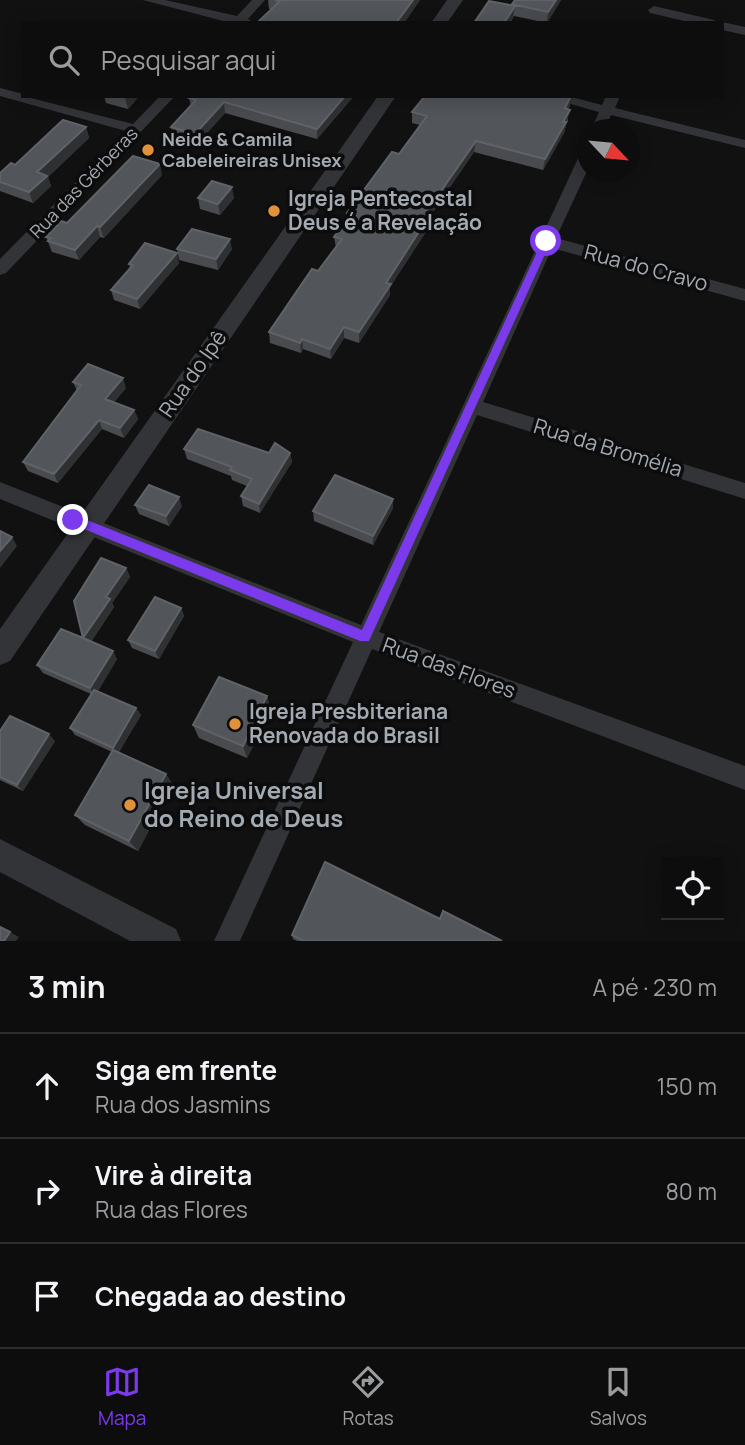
<!DOCTYPE html>
<html lang="pt">
<meta charset="utf-8">
<style>
body{margin:0;font-family:Manrope,sans-serif;background:#1b1b1c;color:#f1f3f6}
.controls{position:absolute;right:21px;bottom:21px;display:grid;overflow:hidden;border-radius:0px;box-shadow:0 4px 18px #0003}
.controls button{width:63px;height:63px;display:grid;place-items:center;padding:0;border:0;border-bottom:2px solid #2d2d2e;background:#0d0d0e;color:#f1f3f6;font:35px sans-serif}
.compass{position:absolute;left:577px;top:119px;width:63px;height:63px;border-radius:50%;background:#0d0d0e;box-shadow:0 4px 18px #0003;rotate:116deg}
.stop{position:absolute;width:21px;height:21px;margin:-16px;border:5px solid #7c3aed;border-radius:50%;background:#fff}
.stop.end{background:#7c3aed;border-color:#fff;box-shadow:0 2px 7px #0008}
.list{margin:0;padding:0;list-style:none}
h2{display:flex;justify-content:space-between;align-items:center;height:91px;margin:0;padding:0 28px;font-size:30px}
h2 small{font-size:23px;font-weight:400;color:#9a9c9e}
.list li{display:grid;grid-template-columns:46px 1fr auto;gap:21px;align-items:center;box-sizing:border-box;height:105px;padding:0 28px;border-top:2px solid #2d2d2e}
.list b{display:block;font-size:26px;white-space:nowrap}
.list p{margin:0;font-size:23px;white-space:nowrap;color:#9a9c9e}
.list em{font-size:23px;font-style:normal;color:#9a9c9e}
.icon{flex:none;width:38px;height:38px;fill:none;stroke:currentColor;stroke-width:2;stroke-linecap:round;stroke-linejoin:round}
.map{position:relative;flex:none;width:745px;height:941px;overflow:hidden}
.search{position:absolute;background:#0d0d0e;box-shadow:0 4px 18px #0003;left:21px;right:21px;top:21px;height:77px;display:flex;align-items:center;gap:18px;box-sizing:border-box;padding:0 24px;border-radius:0px;color:#9a9c9e;font-size:26px}
.sheet{height:406px;background:#0d0d0e}
nav{display:flex;justify-content:space-around;align-items:center;box-sizing:border-box;height:98px;border-top:2px solid #2d2d2e;background:#0d0d0e;font-size:19px;color:#9a9c9e}
nav a{display:grid;justify-items:center;gap:4px}
nav .on{color:#7c3aed}
.map>svg:first-child{display:block}
.lines{fill:none;stroke-linecap:round;stroke-linejoin:round}
.minor{fill:#323437;fill-rule:evenodd}
.tertiary{fill:#323437;fill-rule:evenodd}
.wall{fill:#494b4f}
.shaded-wall{fill:#2e3032}
.building{fill:#52555a;stroke:#5f6368;stroke-width:2}
.route{fill:#7c3aed}
.poi-dot{fill:#e1913a;stroke:#0c0c0d;stroke-width:2.5}
.labels{text-anchor:middle;stroke-width:7;stroke-linejoin:round;paint-order:stroke}
.far-poi-label{font-size:18px;font-weight:bold;fill:#a3aab2;stroke:#0c0c0d;text-anchor:start}
.far-street-label{font-size:18px;fill:#a3aab2;stroke:#0c0c0d}
.poi-label{font-size:21px;font-weight:bold;fill:#a3aab2;stroke:#0c0c0d;text-anchor:start}
.street-label{font-size:21px;fill:#a3aab2;stroke:#0c0c0d}
.near-poi-label{font-size:24px;font-weight:bold;fill:#a3aab2;stroke:#0c0c0d;text-anchor:start}
</style>
<div class="map">
<svg width="745" height="941" viewBox="0 0 745 941">
<rect width="100%" height="100%" fill="#111112"/>
<g class="lines">
<path class="minor" d="M143,0H165L237,16L252,0H265L248,19L255,23H231Z
M654,6L714,20L716,23H693L650,13L648,10Z
M722,22L745,27V35L722,30V23H720Z
M0,88L23,94V96L133,124L160,96H175L6,273L0,275V259L126,131L0,96Z
M543,96H568L602,105L606,96H620L615,108L745,140V148L611,115L605,130H591L599,112Z
M588,148V169L556,238L745,289V301L552,248L483,402L745,483V499L477,415L379,632L745,766V790L372,649L240,941H214L353,642L0,499V482L361,625L581,152Z"/>
<path class="tertiary" d="M447,0H463L447,23H431Z
M378,96H396L10,661L0,665V629Z
M0,839L176,929L181,941H130L0,872Z"/>
</g>
<path class="wall" d="M268,0H420L404,23H257L271,9H269Z
M561,0L547,23L514,16L510,23H474L512,6V4Z
M104,96H139L128,109L106,103Z
M354,96L317,139L225,113L197,144L173,137L171,127L191,106L189,98Z
M570,106L568,109V121L566,125L564,133L543,170L474,152L431,215V224L390,287V295L359,343L344,338L331,359L303,349L301,353L270,343L269,332L336,248L334,237L347,219V213L399,154L420,125L412,123V112Z
M86,127L89,138L48,177L51,186L33,203L0,191V173Z
M162,175L104,238L100,237L79,260L52,252L46,237L67,223Z
M198,198H234L220,215L200,209Z
M177,249H232L218,270L179,260Z
M179,263L140,309L114,300L111,290L130,268L129,264Z
M73,382L126,388L114,402L134,410L138,419L124,438L102,429L58,483L28,471L23,462L77,391Z
M184,449L290,453L292,462L260,513L243,506L241,496L247,486L232,480L231,476L187,459Z
M393,499V508L373,545L314,521L313,511Z
M135,505L182,506L169,526L139,514Z
M126,568L130,577L112,603L114,607L91,642L117,659L98,691L136,708L141,715L119,752L166,774L173,785L138,851L85,825L75,815L112,752L75,735L70,728L91,694L43,673L37,665L83,638Z
M181,608L184,616L159,659L132,648L128,640Z
M267,696L271,710L247,758L199,738L193,725Z
M0,731L55,741L23,791L0,780Z
M440,919L502,941H297L293,939L292,935Z"/>
<path class="shaded-wall" d="M413,0H420L404,23H396Z
M556,0H561L547,23L548,12Z
M515,6L513,17L510,23H504Z
M127,96H139L128,109L125,98Z
M345,96H354L317,139V129Z
M572,96L570,106L563,119L565,108Z
M224,102L225,113L197,144L195,134Z
M570,110L564,133L543,170L545,159Z
M86,127L89,138L48,177L51,186L33,203L29,192L37,172Z
M476,141L474,152L431,215V224L390,287V295L359,343V332L427,211Z
M160,164L162,175L104,238L100,227Z
M232,187L234,198L220,215L218,204Z
M97,226L100,237L79,260L75,250Z
M230,239L232,249L218,270L216,259Z
M177,253L179,263L140,309L137,299Z
M344,327V338L331,359L330,349Z
M302,339L303,349L301,353L300,343Z
M123,378L126,388L109,409L105,399Z
M134,410L138,419L124,438L120,428Z
M99,420L102,429L58,483L54,474Z
M290,453L292,462L260,513L259,504Z
M179,497L182,506L169,526L166,516Z
M393,499V508L373,545V536Z
M12,537L17,546L0,568V551Z
M126,568L130,577L112,603L114,607L88,646L83,638L106,597Z
M181,608L184,616L159,659L155,651Z
M113,651L117,659L95,696L90,688Z
M267,696L271,710L247,758L243,746Z
M136,708L141,715L117,755L113,748Z
M49,734L55,741L23,791L17,785Z
M166,774L173,785L138,851L129,841Z
M0,926L19,937L16,941H4Z"/>
<path class="building" d="M275,0H413L396,23H257L280,1Z
M515,0H556L548,12L512,4Z
M489,1L515,6L504,23H474Z
M192,96H345L317,129L224,102L195,134L171,127L196,100L189,98Z
M425,96H571L565,108L570,110L563,122H566L545,159L476,141L427,211L431,213L386,283L391,284L359,332L344,327L330,349L302,339L300,343L269,332L312,269L318,271L342,239L334,237L350,214L347,213L392,152L399,154L427,116L412,112Z
M63,120L86,127L37,172L47,176L29,192L0,182V173L11,163L15,165Z
M133,156L160,164L100,227L97,226L75,250L48,241L51,238L46,237L61,221L67,223Z
M212,181L232,187L218,204L198,198Z
M192,229L230,239L216,259L177,249Z
M145,243L177,253L137,299L111,290L133,265L129,264Z
M88,364L123,378L105,399L134,410L120,428L99,420L54,474L23,462L81,385L73,382Z
M198,429L269,453L275,443L290,453L259,504L241,496L252,479L230,470L232,467L184,449Z
M335,475L393,499L373,536L313,511Z
M149,485L179,497L166,516L135,505Z
M0,531L12,537L0,551Z
M101,558L126,568L106,597L110,599L83,638L113,651L90,688L37,665L61,629L83,638L74,601Z
M155,597L181,608L155,651L128,640Z
M219,677L267,696L243,746L193,725Z
M94,690L136,708L113,748L70,728Z
M10,716L49,734L17,785L0,777V731Z
M113,750L166,774L129,841L75,815Z
M325,862L440,919L443,911L502,941H304L292,935Z
M0,927L10,932L4,941H0Z"/>
<path class="route" d="M543,239L551,241L369,641H360L69,523V516H77L362,630Z"/>
<g class="poi-dot">
<circle cx="148" cy="150" r="7"/>
<circle cx="274" cy="211" r="7"/>
<circle cx="235" cy="724" r="7"/>
<circle cx="130" cy="805" r="7"/>
</g>
<g class="labels">
<g class="far-poi-label">
<text x="162" y="146">Neide &amp; Camila<tspan x="162" dy="21">Cabeleireiras Unisex</tspan></text>
</g>
<g class="far-street-label">
<text transform="translate(84 183) rotate(-46)" y="6">Rua das Gérberas</text>
</g>
<g class="poi-label">
<text x="288" y="206">Igreja Pentecostal<tspan x="288" dy="24">Deus é a Revelação</tspan></text>
<text x="249" y="719">Igreja Presbiteriana<tspan x="249" dy="24">Renovada do Brasil</tspan></text>
</g>
<g class="street-label">
<text transform="translate(646 268) rotate(15)" y="7">Rua do Cravo</text>
<text transform="translate(193 374) rotate(-55)" y="7">Rua do Ipê</text>
<text transform="translate(608 448) rotate(17)" y="7">Rua da Bromélia</text>
<text transform="translate(449 668) rotate(20)" y="7">Rua das Flores</text>
</g>
<g class="near-poi-label">
<text x="144" y="799">Igreja Universal<tspan x="144" dy="28">do Reino de Deus</tspan></text>
</g>
</g>
</svg>
<div class="controls">
<button><svg class="icon" aria-label="locate" viewBox="0 0 24 24"><circle cx="12" cy="12" r="6"/><path d="M12 2v4M12 18v4M2 12h4M18 12h4"/></svg></button>
</div>
<svg class="compass" viewBox="-18 -18 36 36"><path d="M0-13l5 13h-10z" fill="#e53935"/><path d="M0 13l5-13h-10z" fill="#9a9c9e"/></svg>
<div class="stop" style="left:546px;top:241px"></div>
<div class="stop end" style="left:73px;top:520px"></div>
<div class="search"><svg class="icon" aria-label="search" viewBox="0 0 24 24"><circle cx="10" cy="10" r="6"/><path d="M15 15l6 6"/></svg>Pesquisar aqui</div>
</div>
<section class="sheet">
<h2>3 min<small>A pé · 230 m</small></h2>
<ul class="list">
<li><svg class="icon" aria-label="ahead" viewBox="0 0 24 24"><path d="M12 20V5M6 11l6-6 6 6"/></svg><div><b>Siga em frente</b><p>Rua dos Jasmins</p></div><em>150 m</em></li>
<li><svg class="icon" aria-label="right" viewBox="0 0 24 24"><path d="M7 20v-9h11M14 6l5 5-5 5"/></svg><div><b>Vire à direita</b><p>Rua das Flores</p></div><em>80 m</em></li>
<li><svg class="icon" aria-label="arrive" viewBox="0 0 24 24"><path d="M6 21V4h12l-3 4 3 4H6"/></svg><div><b>Chegada ao destino</b></div></li>
</ul>
</section>
<nav>
<a class="on"><svg class="icon" aria-label="map" viewBox="0 0 24 24"><path d="M3 6l6-2 6 2 6-2v14l-6 2-6-2-6 2zM9 4v14M15 6v14"/></svg>Mapa</a>
<a><svg class="icon" aria-label="directions" viewBox="0 0 24 24"><path d="M12 3l9 9-9 9-9-9zM9 14v-3h6M13 9l2 2-2 2"/></svg>Rotas</a>
<a><svg class="icon" aria-label="saved" viewBox="0 0 24 24"><path d="M7 4h10v16l-5-4-5 4z"/></svg>Salvos</a>
</nav>
